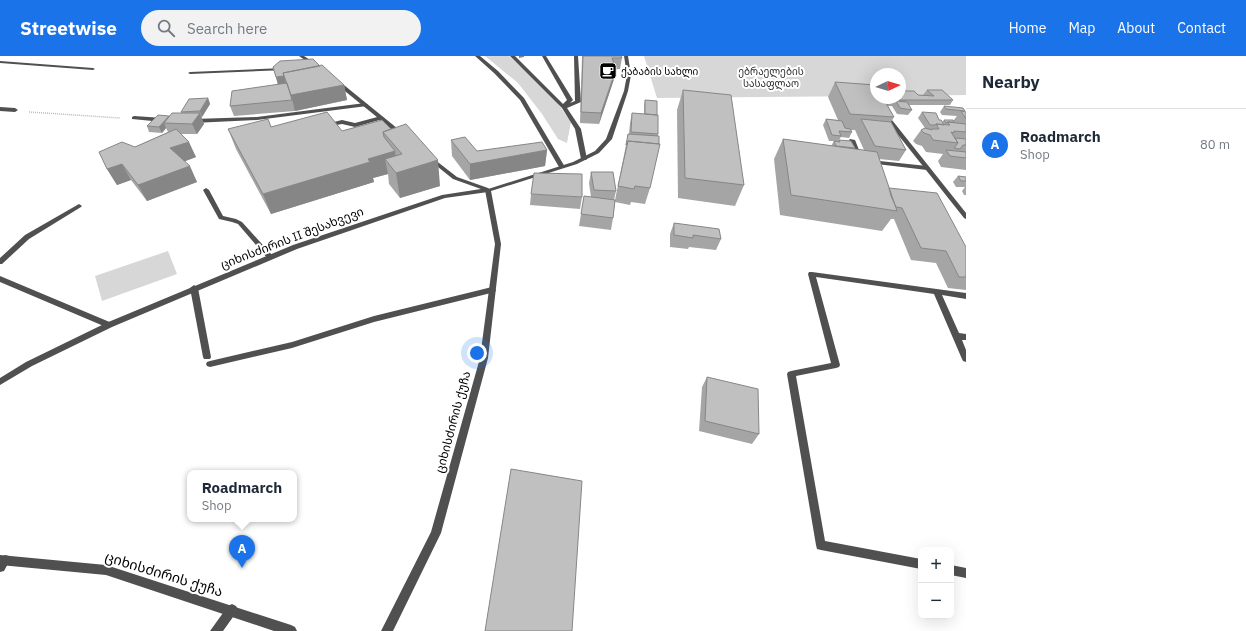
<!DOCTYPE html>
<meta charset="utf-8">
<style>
body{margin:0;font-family:"IBM Plex Sans","Noto Sans Georgian",sans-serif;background:#f2f2f3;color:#1f2937}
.controls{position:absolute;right:12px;bottom:12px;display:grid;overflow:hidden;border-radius:8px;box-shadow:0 4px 16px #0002}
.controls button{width:36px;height:36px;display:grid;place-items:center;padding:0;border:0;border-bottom:1px solid #e0e1e3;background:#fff;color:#1f2937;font:20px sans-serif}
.compass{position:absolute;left:870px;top:12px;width:36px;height:36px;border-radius:50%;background:#fff;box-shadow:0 4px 16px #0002;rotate:86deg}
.you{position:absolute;left:477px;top:297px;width:14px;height:14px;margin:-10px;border:3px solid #fff;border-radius:50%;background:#1a73e8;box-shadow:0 0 0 6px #1a73e833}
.badge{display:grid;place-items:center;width:26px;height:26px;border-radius:50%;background:#1a73e8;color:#fff;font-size:13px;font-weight:700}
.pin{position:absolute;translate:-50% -33px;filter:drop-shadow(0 1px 2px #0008)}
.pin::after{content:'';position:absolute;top:21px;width:14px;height:12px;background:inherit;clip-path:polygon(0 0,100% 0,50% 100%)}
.popup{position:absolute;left:187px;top:414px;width:110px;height:52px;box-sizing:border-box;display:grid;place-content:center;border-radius:8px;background:#fff;filter:drop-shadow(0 1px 3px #0005);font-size:13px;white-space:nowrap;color:#747a83}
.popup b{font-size:15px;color:#1f2937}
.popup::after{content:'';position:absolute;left:50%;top:100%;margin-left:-8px;border:8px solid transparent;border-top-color:#fff}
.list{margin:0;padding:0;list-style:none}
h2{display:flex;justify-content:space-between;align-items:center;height:52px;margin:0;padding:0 16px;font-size:17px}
h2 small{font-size:13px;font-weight:400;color:#747a83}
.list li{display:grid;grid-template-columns:26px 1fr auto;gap:12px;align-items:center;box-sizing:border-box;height:72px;padding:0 16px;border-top:1px solid #e0e1e3}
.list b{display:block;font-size:15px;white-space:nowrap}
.list p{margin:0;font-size:13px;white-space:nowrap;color:#747a83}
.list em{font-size:13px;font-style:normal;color:#747a83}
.icon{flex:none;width:22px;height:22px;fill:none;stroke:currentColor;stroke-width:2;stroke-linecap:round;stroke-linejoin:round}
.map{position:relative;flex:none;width:966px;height:575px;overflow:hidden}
header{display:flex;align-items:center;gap:24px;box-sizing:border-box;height:56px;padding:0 20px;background:#1a73e8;color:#fff}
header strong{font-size:19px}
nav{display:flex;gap:22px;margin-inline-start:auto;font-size:14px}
.search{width:280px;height:36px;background:#f2f2f3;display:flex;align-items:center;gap:10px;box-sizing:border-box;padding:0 14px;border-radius:22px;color:#747a83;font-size:15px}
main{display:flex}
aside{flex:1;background:#fff}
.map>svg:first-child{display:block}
.green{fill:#d7d7d7}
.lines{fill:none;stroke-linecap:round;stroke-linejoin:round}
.path{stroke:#727272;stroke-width:1.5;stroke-dasharray:0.5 1.5;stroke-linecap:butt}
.service{fill:#505050;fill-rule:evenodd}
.minor{fill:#505050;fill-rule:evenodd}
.tertiary{fill:#505050;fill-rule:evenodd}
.wall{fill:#a5a5a5;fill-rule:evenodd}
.shaded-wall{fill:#868686}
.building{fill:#c0c0c0;stroke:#868686}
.labels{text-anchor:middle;stroke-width:4;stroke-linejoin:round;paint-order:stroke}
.far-poi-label{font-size:10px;fill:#000;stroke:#fff;text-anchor:start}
.far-park-label{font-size:10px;fill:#2e2e2e;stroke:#fff}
.street-label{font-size:12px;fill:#000;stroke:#fff}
.near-street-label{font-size:14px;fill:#000;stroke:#fff}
</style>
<header>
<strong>Streetwise</strong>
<div class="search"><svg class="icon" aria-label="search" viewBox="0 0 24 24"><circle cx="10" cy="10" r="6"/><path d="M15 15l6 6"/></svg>Search here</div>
<nav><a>Home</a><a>Map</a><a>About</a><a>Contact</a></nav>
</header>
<main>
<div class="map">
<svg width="966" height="575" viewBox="0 0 966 575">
<rect width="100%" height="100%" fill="#fff"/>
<path class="green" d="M485,0H509L551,38L571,66L567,87L558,83L542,58L518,27Z
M644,0H966V39L900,40V18H876V40L657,42Z
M168,195L177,218L102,245L95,220Z"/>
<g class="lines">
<path class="path" d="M29,56L120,62"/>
<path class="service" d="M510,0H515L563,48L567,44L542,0H546L573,44L570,47L575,45L574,0H578L581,46L567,52L581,73L587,103L586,104L581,103L575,73L562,52Z
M0,5L93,12L95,13L93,14L0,7Z
M284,12H286V14L190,18L188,17L190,16Z
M365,47L368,49L367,50L257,64L193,67L190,65L193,63L257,61Z
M0,51L15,52L18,54L15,56L0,55Z
M134,60L163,62L166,64L163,66L132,63V61Z
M381,60L384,62L383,63L355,71L342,68L325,71L322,69L342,64L355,67Z
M850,83L855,84L861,99L860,100L855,99L849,84Z
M870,104L927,110L930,112L927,114L868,107V105Z
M206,132L209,134L223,160L236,163L242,166L272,199L273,201L272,203H268L238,168L232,166L219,163L203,134Z
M79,148L82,150L81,151L29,183L2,208H0V202L25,179Z
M809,216H812L966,237V243L942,239L959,277L966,278V284H962L966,294V306L963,305L962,303L934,238L816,221L840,309L839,311L836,312L796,320L825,485L921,503V513L821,494L817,493L816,489L787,318L788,316L791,315L831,307L808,218Z
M0,220L112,267L113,269L109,272L106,271L0,226Z
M194,229L198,232L211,301L210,303H204L203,301L190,232Z
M492,231L496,234L495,236L374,266L292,292L210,311L207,310L206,308L207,306L210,305L292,286L374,260Z
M5,499L9,500L10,504L4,515L0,516V502Z
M951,509L966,512V522L951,519Z
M232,548L236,550L238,554L223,575H210L228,550Z"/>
<path class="minor" d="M299,0H304L316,8L312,9Z
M475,0H480L498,15L524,42L565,111L564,112L559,111L520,44L494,17Z
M335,25H339L403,77V79H399L335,27Z
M884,59H888L966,157V163L964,162L884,61Z
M430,100L457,121L488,132L491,134L488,136L445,142L297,193L112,271L32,310L0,329V322L26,306L106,267L293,189L442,139L481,133L453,123L428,103V101Z"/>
<path class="tertiary" d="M624,0H628L631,19L628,35L612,83L599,97L577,108L491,135L501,188L488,302L441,477L393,575H381L431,476L480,302L495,188L485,134L573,106L595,95L606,83L624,35L627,19Z
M0,499L106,509L291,569L295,571L297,575H274L106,519L0,509Z"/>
</g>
<path class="wall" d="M582,0H621L622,2L620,13H616L614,23L599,68L580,67Z
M320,10L344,29L347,44L295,55L234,60L230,50L278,29L273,11Z
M835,26L876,42H900L918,39H923L927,34L953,44L950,49H909L912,54L908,59L897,58L892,50H893H887L894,61L891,66L906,94L899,105L879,103L889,132L966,191V234L948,232L936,207L911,204L894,163H891L882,175L780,159L774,103L783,83L831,90L834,85H838H829L823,69L826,63L838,64L828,41ZM851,74H855L864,94L855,93V92L839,84L841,81L849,82L852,76Z
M683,34L744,129L735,150L678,142L677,54Z
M208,42L210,48L202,61H201L204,68L197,78H181L196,101L185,105L197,126L147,145L131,124L117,129L107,113L135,91L168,76L166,72L162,77L149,76L147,70L169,60L181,57V56Z
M645,44L657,59L658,78L650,132L645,148L631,146L630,149L615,146L613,162L611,174L579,170L584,140L591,141L589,127L591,116L616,135L614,144H615L626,89L628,78H629L630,67L632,57L644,58V50Z
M944,50L965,55L964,56H966V114L941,111L938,105L943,98L926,96L922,90L916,88L913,85L921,74L925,72L918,62L922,56L942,66L944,64L953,65L957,60L942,59L940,56Z
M382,64L440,130L400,142L389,128L388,118L373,122L374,126L271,158L236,93L228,73L271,71L342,75Z
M451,84L477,95L547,94L545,110L470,124L452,100Z
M958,120L966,121V139H964L962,135L965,131H956L953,126Z
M531,138L582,141L580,153L530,149Z
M674,167L721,183L716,194L689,191L688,193L670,191V178Z
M707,321L759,378L752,388L699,375L702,331Z"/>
<path class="shaded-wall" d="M519,0H524V1L519,2Z
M616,13L614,23L599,68L601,57Z
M284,20L287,30L279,32L276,21Z
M344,29L347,44L295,55L291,39Z
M208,42L210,48L202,61L200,55Z
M200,57L204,68L197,78L192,68Z
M170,60L164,67L166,72L162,77L159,71Z
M189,86L196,101L178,108L170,92Z
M547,94L545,110L470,124V108Z
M395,95L397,114L385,103L388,118L373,122L374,126L271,158L263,138L368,103Z
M438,104L440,130L400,142L396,117Z
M122,108L131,124L117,129L107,113Z
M190,110L197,126L147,145L138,129Z"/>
<path class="building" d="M583,0H621L622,2H612L616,13L601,57L581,56Z
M313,3L320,10L283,17L284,20L276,21L273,11L280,5Z
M322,9L344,29L291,39L283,17Z
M835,26L875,29L876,31V42H883L894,61L850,58Z
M287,27L292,44L230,50L232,35Z
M683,34L731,39L744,129L685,122Z
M927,34H942L953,44H890L888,42H900V35H914L918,39L934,40Z
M208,42L200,55L181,56L189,43Z
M645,44L657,45V59L645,58Z
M896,45L907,46L912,54L900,52Z
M944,50L963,52L965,55L946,53Z
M961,55L966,56V63Z
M327,56L342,75L382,64L391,73L383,76L384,81L395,95L368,103L370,106L263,138L228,73L268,63L271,71Z
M922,56L936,57L939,64H941L944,69L936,68L935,69H930Z
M172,57H200L192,68L164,67Z
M632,57L658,59V78L631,76Z
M158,59L169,60L159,71L147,70Z
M826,63L842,65L845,72L850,73L852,76L839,75L841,80L832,79Z
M861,63L891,66L906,94L875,90Z
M944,64H953L954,66H947L946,67Z
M947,66L966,68V76L954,75V77L951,76L958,87L933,84L930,79L924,77L921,74L925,72L932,74V73H939L936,68L950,69Z
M406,68L438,104L396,117L385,103L402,98L383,76Z
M176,73L189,86L170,92L190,110L138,129L122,108L107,113L99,96L122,86L135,91Z
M628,78L659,80V88L628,85L626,89Z
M465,81L477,95L542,86L547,94L470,108L451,84Z
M955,82L966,83V89H963L960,93L954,92L958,87Z
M783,83L877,96L897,155L791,139Z
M839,84L851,85L855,92L836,90L834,85L840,86Z
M628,85L660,88L650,132L635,130L634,133L618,130Z
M946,94L966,96V102L950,100Z
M591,116H613L616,135L594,134Z
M534,117L582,118V141L531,138Z
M958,120L966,121V125H961Z
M889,132L937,137L966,191V221H959L946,195L921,192L902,152L896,151L891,140Z
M584,140L615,144L613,162L581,158Z
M674,167L719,173L721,183L693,179V182L674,179Z
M707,321L758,333L759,378L705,365Z
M511,413L582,425L572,575H485Z"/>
<defs>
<symbol id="cafe-square" viewBox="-11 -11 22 22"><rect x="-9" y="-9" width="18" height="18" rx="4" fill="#000" stroke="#fff"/><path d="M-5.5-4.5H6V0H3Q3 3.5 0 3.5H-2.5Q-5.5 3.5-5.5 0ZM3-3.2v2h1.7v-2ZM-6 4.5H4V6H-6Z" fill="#fff"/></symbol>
</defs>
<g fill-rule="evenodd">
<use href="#cafe-square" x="598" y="5" width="20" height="20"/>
</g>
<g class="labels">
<g class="far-poi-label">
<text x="621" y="19">ქაბაბის სახლი</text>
</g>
<g class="far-park-label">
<text x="771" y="19">ებრაელების<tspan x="771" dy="12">სასაფლაო</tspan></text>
</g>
<g class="street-label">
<text transform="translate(292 182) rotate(-21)" y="4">ციხისძირის II შესახვევი</text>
<text transform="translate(453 366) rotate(-75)" y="4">ციხისძირის ქუჩა</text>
</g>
<g class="near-street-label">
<text transform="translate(164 518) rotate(17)" y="5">ციხისძირის ქუჩა</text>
</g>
</g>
</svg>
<div class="controls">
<button>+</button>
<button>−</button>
</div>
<svg class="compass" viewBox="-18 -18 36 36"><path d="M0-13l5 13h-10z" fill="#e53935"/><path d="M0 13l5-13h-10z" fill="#747a83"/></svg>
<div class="you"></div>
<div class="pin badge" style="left:242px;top:512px">A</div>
<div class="popup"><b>Roadmarch</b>Shop</div>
</div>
<aside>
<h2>Nearby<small></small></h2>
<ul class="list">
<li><span class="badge">A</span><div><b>Roadmarch</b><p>Shop</p></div><em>80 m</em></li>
</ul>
</aside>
</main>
